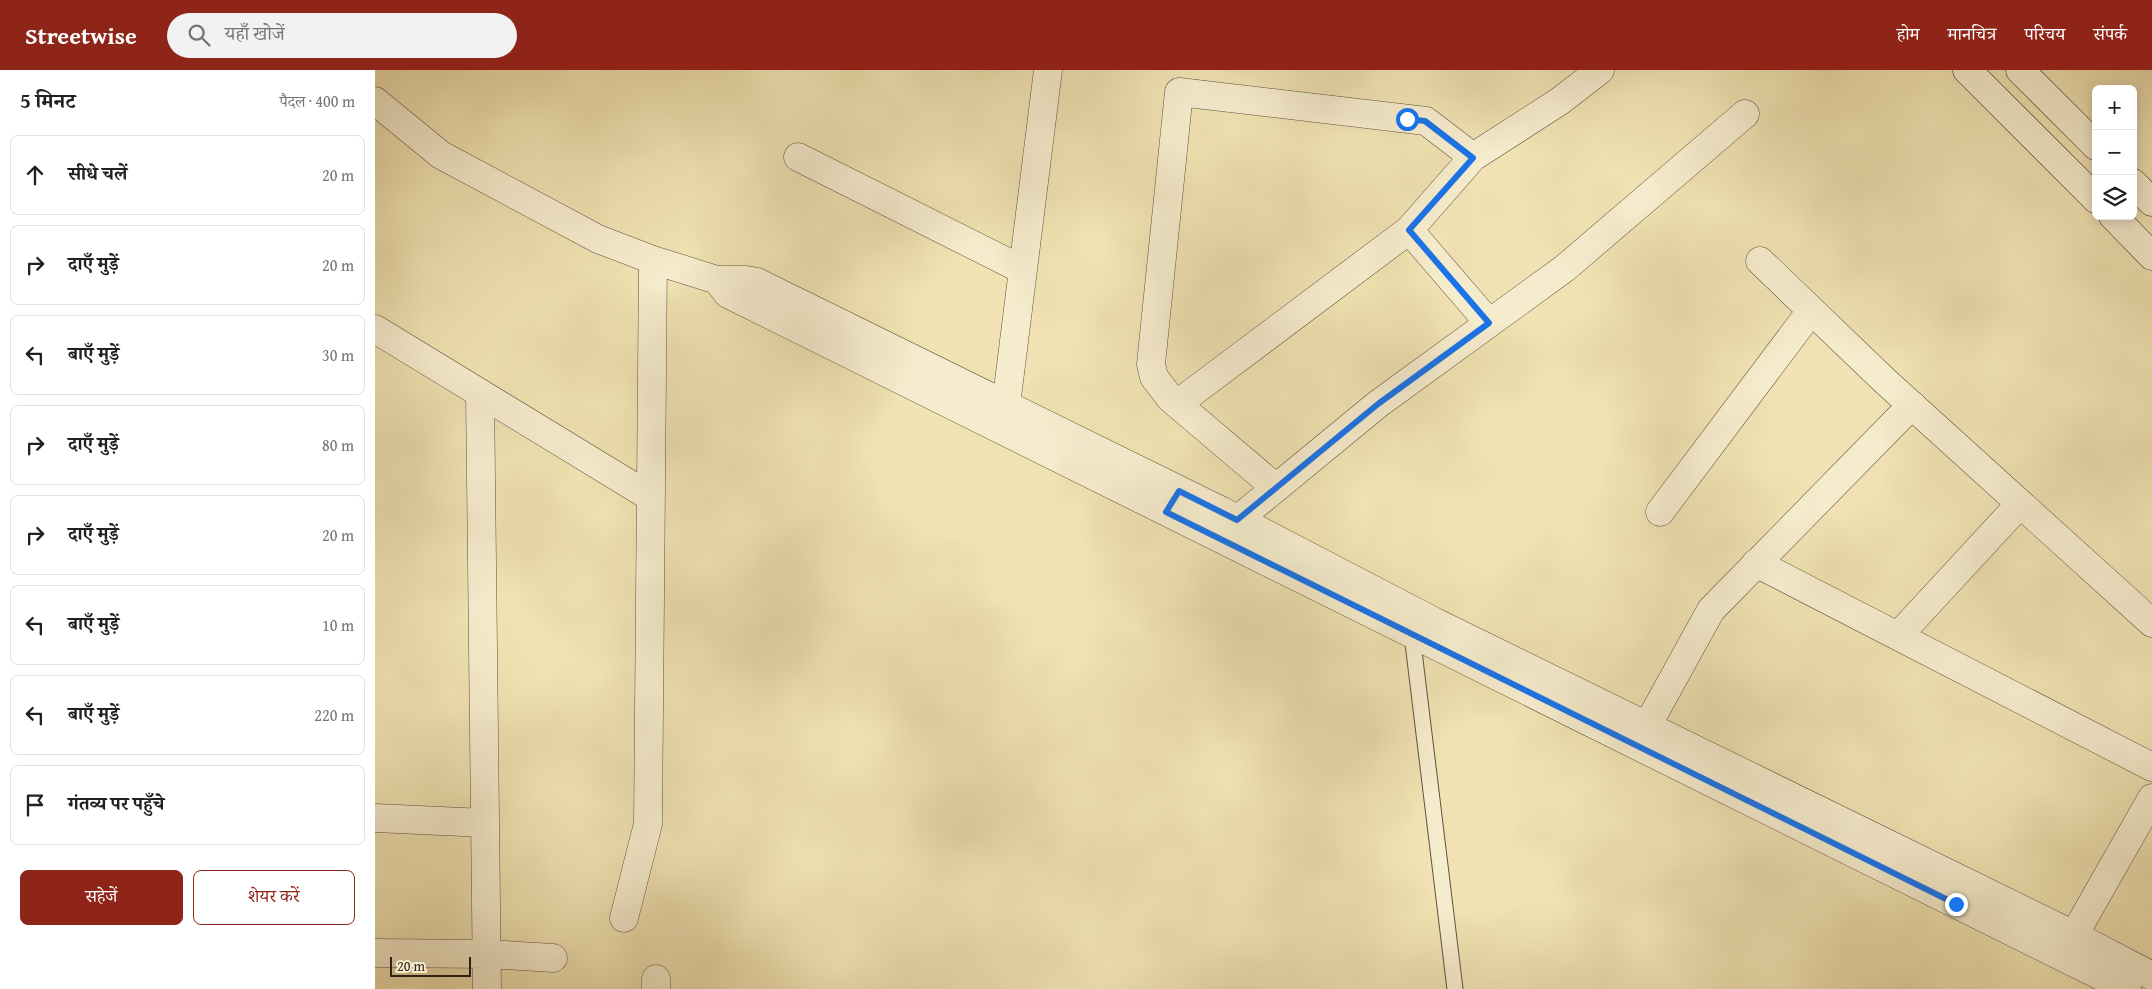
<!DOCTYPE html>
<html lang="hi">
<meta charset="utf-8">
<style>
body{margin:0;font-family:"Gentium Book Plus","Noto Serif Devanagari",serif;background:#f2f2f2;color:#202124}
.controls{position:absolute;right:15px;top:15px;display:grid;overflow:hidden;border-radius:8px;box-shadow:0 2px 12px #0003}
.controls button{width:45px;height:45px;display:grid;place-items:center;padding:0;border:0;border-bottom:1px solid #e0e0e0;background:#fff;color:#202124;font:25px sans-serif}
.scale{position:absolute;left:15px;bottom:12px;width:81px;box-sizing:border-box;padding-left:5px;border:2px solid #312118;border-top:0;font-size:14px;line-height:18px;white-space:nowrap;color:#312118;-webkit-text-stroke:4px #f5eccd;paint-order:stroke}
.stop{position:absolute;width:15px;height:15px;margin:-11px;border:4px solid #1a73e8;border-radius:50%;background:#fff}
.stop.end{background:#1a73e8;border-color:#fff;box-shadow:0 1px 5px #0008}
.list{margin:0;padding:0;list-style:none}
h2{display:flex;justify-content:space-between;align-items:center;height:65px;margin:0;padding:0 20px;font-size:21px}
h2 small{font-size:16px;font-weight:400;color:#757577}
.list li{display:grid;grid-template-columns:32px 1fr auto;gap:15px;align-items:center;box-sizing:border-box;height:80px;margin:0 10px 10px;padding:0 10px;border:1px solid #e0e0e0;border-radius:8px}
.list b{display:block;font-size:19px;white-space:nowrap}
.list em{font-size:16px;font-style:normal;color:#757577}
.actions{display:flex;gap:10px;padding:15px 20px}
.actions a{flex:1;padding:11px 0;border:1px solid #8f2418;border-radius:8px;text-align:center;font-size:18px;color:#8f2418}
.actions .main{background:#8f2418;color:#fff}
.icon{flex:none;width:28px;height:28px;fill:none;stroke:currentColor;stroke-width:2;stroke-linecap:round;stroke-linejoin:round}
.map{position:relative;flex:none;width:1777px;height:919px;overflow:hidden}
header{display:flex;align-items:center;gap:30px;box-sizing:border-box;height:70px;padding:0 25px;background:#8f2418;color:#fff}
header strong{font-size:24px}
nav{display:flex;gap:28px;margin-inline-start:auto;font-size:18px}
.search{width:350px;height:45px;background:#f2f2f2;display:flex;align-items:center;gap:12px;box-sizing:border-box;padding:0 18px;border-radius:28px;color:#757577;font-size:19px}
main{display:flex}
aside{flex:1;background:#fff}
.map>svg:first-child{display:block}
.lines{fill:none;stroke-linecap:round;stroke-linejoin:round}
.service-casing{stroke:#61513e;stroke-width:17}
.minor-casing{stroke:#61513e;stroke-width:29}
.secondary-casing{stroke:#312118;stroke-width:29}
.service{stroke:#f5eccd;stroke-width:15}
.minor{stroke:#f5eccd;stroke-width:28}
.secondary{stroke:#f5eccd;stroke-width:28}
.route{stroke:#1a73e8;stroke-width:6}
</style>
<header>
<strong>Streetwise</strong>
<div class="search"><svg class="icon" aria-label="search" viewBox="0 0 24 24"><circle cx="10" cy="10" r="6"/><path d="M15 15l6 6"/></svg>यहाँ खोजें</div>
<nav><a>होम</a><a>मानचित्र</a><a>परिचय</a><a>संपर्क</a></nav>
</header>
<main>
<aside>
<h2>5 मिनट<small>पैदल · 400 m</small></h2>
<ul class="list">
<li><svg class="icon" aria-label="ahead" viewBox="0 0 24 24"><path d="M12 20V5M6 11l6-6 6 6"/></svg><div><b>सीधे चलें</b></div><em>20 m</em></li>
<li><svg class="icon" aria-label="right" viewBox="0 0 24 24"><path d="M7 20v-9h11M14 6l5 5-5 5"/></svg><div><b>दाएँ मुड़ें</b></div><em>20 m</em></li>
<li><svg class="icon" aria-label="left" viewBox="0 0 24 24"><path d="M17 20v-9H6M10 6l-5 5 5 5"/></svg><div><b>बाएँ मुड़ें</b></div><em>30 m</em></li>
<li><svg class="icon" aria-label="right" viewBox="0 0 24 24"><path d="M7 20v-9h11M14 6l5 5-5 5"/></svg><div><b>दाएँ मुड़ें</b></div><em>80 m</em></li>
<li><svg class="icon" aria-label="right" viewBox="0 0 24 24"><path d="M7 20v-9h11M14 6l5 5-5 5"/></svg><div><b>दाएँ मुड़ें</b></div><em>20 m</em></li>
<li><svg class="icon" aria-label="left" viewBox="0 0 24 24"><path d="M17 20v-9H6M10 6l-5 5 5 5"/></svg><div><b>बाएँ मुड़ें</b></div><em>10 m</em></li>
<li><svg class="icon" aria-label="left" viewBox="0 0 24 24"><path d="M17 20v-9H6M10 6l-5 5 5 5"/></svg><div><b>बाएँ मुड़ें</b></div><em>220 m</em></li>
<li><svg class="icon" aria-label="arrive" viewBox="0 0 24 24"><path d="M6 21V4h12l-3 4 3 4H6"/></svg><div><b>गंतव्य पर पहुँचे</b></div></li>
</ul>
<div class="actions"><a class="main">सहेजें</a><a>शेयर करें</a></div>
</aside>
<div class="map">
<svg width="1777" height="919" viewBox="0 0 1777 919">
<rect width="100%" height="100%" fill="#f0e2b2"/>
<filter id="stains"><feTurbulence type="fractalNoise" baseFrequency=".004" numOctaves="4"/><feColorMatrix values="0 0 0 0 .2 0 0 0 0 .09 0 0 0 0 .02 0 0 0 .5 -.17"/></filter>
<radialGradient id="worn" r=".72"><stop offset=".6" stop-color="#630" stop-opacity="0"/><stop offset="1" stop-color="#630" stop-opacity=".3"/></radialGradient>
<g class="lines">
<defs>
<path id="service" d="M1037,565L1080,919"/>
<path id="minor" d="M0,31L66,85L223,169L278,190L342,210H371L382,212L847,441L1060,552L1699,865L1777,906
M423,87L648,200
M1034,160L1114,253
M1385,191L1510,311L1777,553
M342,210L353,224L1752,919
M0,259L274,426
M105,323L112,919
M802,334L1034,160L1098,87L1185,31L1225,0
M631,335L673,0
M901,418L795,328L779,307L776,294L804,22L1051,51L1098,87
M1285,442L1436,241
M862,450L1003,334L1190,198L1370,44
M1381,493L1777,697
M1523,566L1645,434
M1272,656L1336,540L1537,335
M0,748L110,753
M249,848L273,754L278,190
M1699,865L1777,728
M0,883L113,884L178,888
M281,909V919"/>
<path id="secondary" d="M1592,0L1721,129
M1645,0L1721,76
M1758,113L1777,132
M1738,146L1777,186"/>
</defs>
<use href="#service" class="service-casing"/>
<use href="#minor" class="minor-casing"/>
<use href="#secondary" class="secondary-casing"/>
<use href="#service" class="service"/>
<use href="#minor" class="minor"/>
<use href="#secondary" class="secondary"/>
</g>
<g class="lines">
<path class="route" d="M1032,49L1050,51L1098,88L1034,160L1114,253L1003,334L862,450L804,421L791,442L1581,834"/>
</g>
<rect width="100%" height="100%" filter="url(#stains)"/>
<rect width="100%" height="100%" fill="url(#worn)"/>
</svg>
<div class="controls">
<button>+</button>
<button>−</button>
<button><svg class="icon" aria-label="layers" viewBox="0 0 24 24"><path d="M12 4l9 5-9 5-9-5zM3 14l9 5 9-5"/></svg></button>
</div>
<div class="scale">20 m</div>
<div class="stop" style="left:1032px;top:49px"></div>
<div class="stop end" style="left:1581px;top:834px"></div>
</div>
</main>
